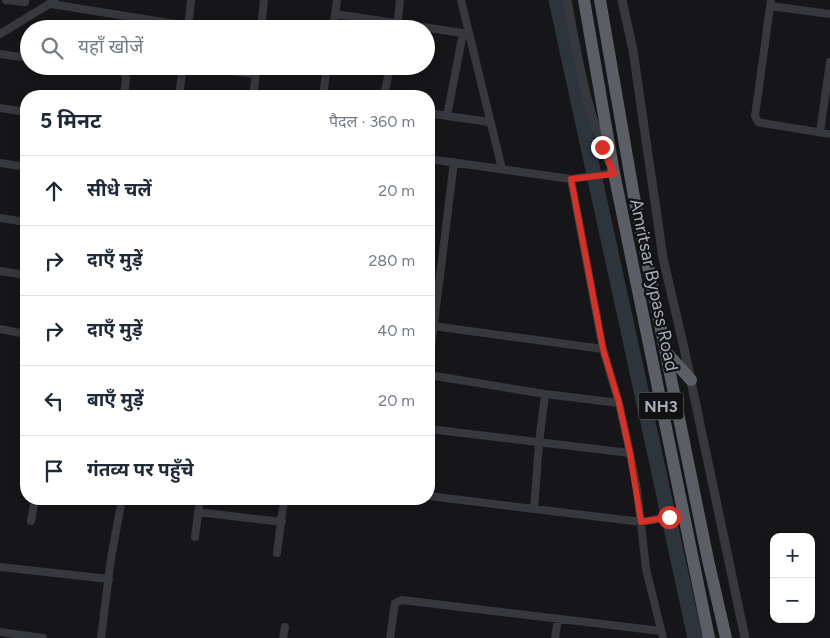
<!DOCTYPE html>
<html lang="hi">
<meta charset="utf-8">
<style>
body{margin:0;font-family:Figtree,"Noto Sans Devanagari",sans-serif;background:#f2f2f3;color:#1f2937}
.controls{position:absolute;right:15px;bottom:15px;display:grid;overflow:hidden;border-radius:10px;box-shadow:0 2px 8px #0003}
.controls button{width:45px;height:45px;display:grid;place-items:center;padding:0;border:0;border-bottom:1px solid #e0e1e3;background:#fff;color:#1f2937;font:25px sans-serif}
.stop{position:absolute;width:15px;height:15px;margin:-11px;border:4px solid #d93025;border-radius:50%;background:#fff}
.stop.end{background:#d93025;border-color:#fff;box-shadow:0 1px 5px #0008}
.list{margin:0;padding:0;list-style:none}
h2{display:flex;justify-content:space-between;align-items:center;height:65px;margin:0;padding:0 20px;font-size:21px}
h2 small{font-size:16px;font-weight:400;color:#747a83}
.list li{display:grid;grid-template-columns:32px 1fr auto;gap:15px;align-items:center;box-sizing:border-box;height:70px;padding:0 20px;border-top:1px solid #e0e1e3}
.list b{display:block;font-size:19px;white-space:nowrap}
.list em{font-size:16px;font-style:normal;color:#747a83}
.icon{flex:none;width:28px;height:28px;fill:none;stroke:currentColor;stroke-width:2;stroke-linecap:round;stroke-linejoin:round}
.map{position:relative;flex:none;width:830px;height:638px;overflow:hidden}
.search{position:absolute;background:#fff;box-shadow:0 2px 8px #0003;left:20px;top:20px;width:415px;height:55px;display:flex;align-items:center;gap:12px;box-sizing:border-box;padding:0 18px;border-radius:28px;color:#747a83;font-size:19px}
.panel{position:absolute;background:#fff;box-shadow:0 2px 8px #0003;left:20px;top:90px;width:415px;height:415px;border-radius:20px}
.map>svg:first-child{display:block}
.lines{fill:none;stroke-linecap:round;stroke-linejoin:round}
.river{stroke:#2c353c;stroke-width:15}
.minor{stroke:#37383d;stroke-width:8}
.tertiary{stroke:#37383d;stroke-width:9}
.trunk{stroke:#5b5e65;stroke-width:12}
.route{stroke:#d93025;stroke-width:6}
.labels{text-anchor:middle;stroke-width:4.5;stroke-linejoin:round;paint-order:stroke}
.shield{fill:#111113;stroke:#7b7e86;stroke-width:1}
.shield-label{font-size:16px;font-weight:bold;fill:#a8adb8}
.street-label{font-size:18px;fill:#a8adb8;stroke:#111113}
</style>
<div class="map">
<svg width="830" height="638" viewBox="0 0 830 638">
<rect width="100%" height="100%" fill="#161618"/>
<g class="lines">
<path class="river" d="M556,0L695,638"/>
<path class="minor" d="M6,0L25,2V0
M461,0L502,169
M771,0L755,116L758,122L762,123L830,134
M51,4L188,26
M770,6L830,14
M335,14L469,34
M188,29L191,0
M261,29L264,0
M333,29L337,0
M397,29L400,0
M463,33L447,116L490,122
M0,34L54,1
M0,54L29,58
M96,66L123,71L126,78L124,96
M179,96L183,66L256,74
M253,96L257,66
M323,96L327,66
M384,96L390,66
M0,108L26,112
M429,113L447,116
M820,132L830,62
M429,159L571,179L614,173
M0,163L26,167
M571,179L603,349L619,403L630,453L637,489L646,569L663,638
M0,218L26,222
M0,271L26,275
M433,326L603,349
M0,329L25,334
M429,364L454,162
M429,375L545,394L619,403
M429,429L630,453
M429,496L641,522L669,517L684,512
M534,509L539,443L545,394
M198,512L282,522
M31,521L35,499
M195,537L200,499
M277,553L284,499
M0,567L109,579
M0,632L43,638
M101,638L111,558L122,499
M283,638L285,627
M390,638L395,603L402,600L661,631
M555,638L558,619"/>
<path class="tertiary" d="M567,0C577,54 586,111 609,162
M622,0L633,50L663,258L684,348L745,638"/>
<path class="trunk" d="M584,0L614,173L709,638
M600,0L634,197L708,560L726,638
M667,353L691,380"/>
</g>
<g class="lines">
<path class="route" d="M602,147L614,174L571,179L603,349L619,403L630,454L641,522L669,517"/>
</g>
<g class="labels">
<rect class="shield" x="638.5" y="392.5" width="45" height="27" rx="4"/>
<g class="shield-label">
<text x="661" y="412">NH3</text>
</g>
<g class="street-label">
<text transform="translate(654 285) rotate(78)" y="6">Amritsar Bypass Road</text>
</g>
</g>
</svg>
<div class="controls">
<button>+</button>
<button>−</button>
</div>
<div class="stop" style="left:669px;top:517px"></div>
<div class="stop end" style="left:602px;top:147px"></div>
<div class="search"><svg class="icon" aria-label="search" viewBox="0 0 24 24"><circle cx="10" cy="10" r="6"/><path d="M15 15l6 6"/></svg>यहाँ खोजें</div>
<section class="panel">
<h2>5 मिनट<small>पैदल · 360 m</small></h2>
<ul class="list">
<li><svg class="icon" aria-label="ahead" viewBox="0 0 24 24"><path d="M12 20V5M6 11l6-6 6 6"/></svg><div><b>सीधे चलें</b></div><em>20 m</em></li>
<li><svg class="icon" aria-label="right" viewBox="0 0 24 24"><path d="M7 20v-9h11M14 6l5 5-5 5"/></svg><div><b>दाएँ मुड़ें</b></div><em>280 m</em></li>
<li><svg class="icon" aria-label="right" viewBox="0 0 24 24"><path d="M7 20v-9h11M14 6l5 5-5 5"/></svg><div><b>दाएँ मुड़ें</b></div><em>40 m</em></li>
<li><svg class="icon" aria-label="left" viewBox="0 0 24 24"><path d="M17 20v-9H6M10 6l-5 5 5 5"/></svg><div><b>बाएँ मुड़ें</b></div><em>20 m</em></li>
<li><svg class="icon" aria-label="arrive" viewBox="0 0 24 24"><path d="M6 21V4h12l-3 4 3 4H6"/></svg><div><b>गंतव्य पर पहुँचे</b></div></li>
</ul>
</section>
</div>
